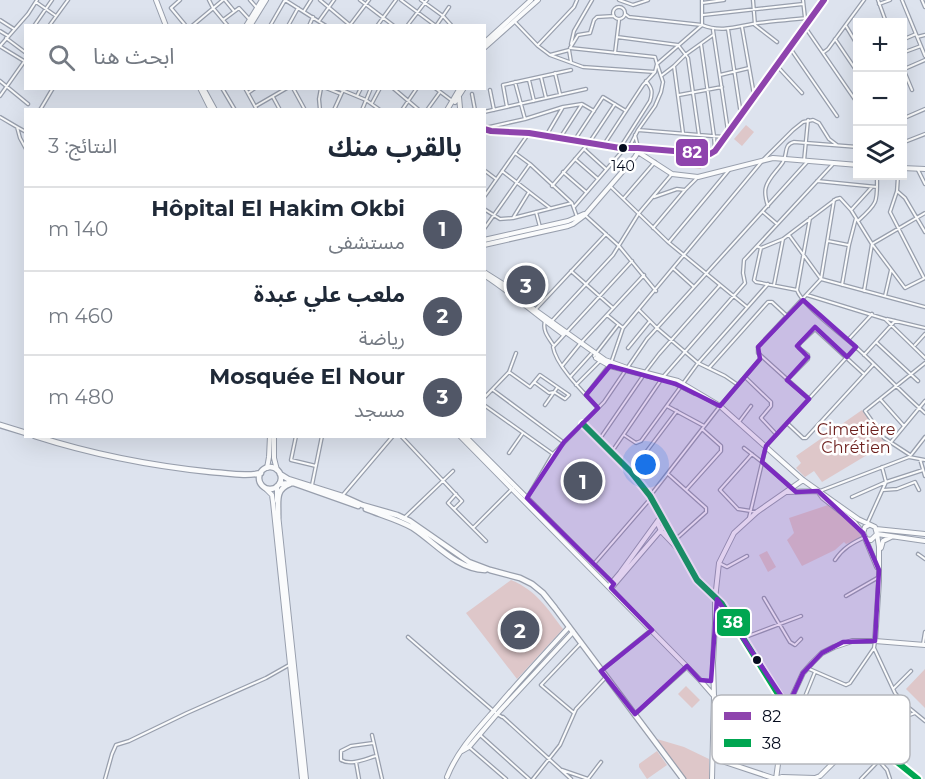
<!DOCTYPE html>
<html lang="ar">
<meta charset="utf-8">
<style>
body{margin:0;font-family:Montserrat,"Noto Sans Arabic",sans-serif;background:#f2f2f3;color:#1f2937;direction:rtl}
.controls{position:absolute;right:18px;top:18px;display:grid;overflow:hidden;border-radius:0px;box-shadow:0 6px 24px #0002}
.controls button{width:54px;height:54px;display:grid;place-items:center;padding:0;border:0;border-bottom:2px solid #e0e1e3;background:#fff;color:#1f2937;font:30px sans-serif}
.you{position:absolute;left:646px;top:465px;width:21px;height:21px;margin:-15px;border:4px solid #fff;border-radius:50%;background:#1a73e8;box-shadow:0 0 0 9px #1a73e833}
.badge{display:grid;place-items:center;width:39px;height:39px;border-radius:50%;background:#515767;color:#fff;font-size:20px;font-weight:700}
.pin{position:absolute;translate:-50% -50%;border:3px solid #fff;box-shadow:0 2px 6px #0006}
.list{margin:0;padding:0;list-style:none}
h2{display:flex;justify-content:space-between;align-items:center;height:78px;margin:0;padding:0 24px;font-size:26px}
h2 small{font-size:20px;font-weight:400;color:#747a83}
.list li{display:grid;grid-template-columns:39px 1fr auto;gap:18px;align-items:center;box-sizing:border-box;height:84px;padding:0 24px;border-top:2px solid #e0e1e3}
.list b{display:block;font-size:22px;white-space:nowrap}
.list p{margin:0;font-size:20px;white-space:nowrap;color:#747a83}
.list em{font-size:20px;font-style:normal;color:#747a83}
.icon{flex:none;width:33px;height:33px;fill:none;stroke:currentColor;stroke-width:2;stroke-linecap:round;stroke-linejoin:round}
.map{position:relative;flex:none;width:925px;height:779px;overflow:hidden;direction:ltr}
.search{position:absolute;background:#fff;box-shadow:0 6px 24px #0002;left:24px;top:24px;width:462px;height:66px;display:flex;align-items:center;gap:15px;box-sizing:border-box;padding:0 21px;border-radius:0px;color:#747a83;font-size:22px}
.panel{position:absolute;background:#fff;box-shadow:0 6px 24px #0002;left:24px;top:108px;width:462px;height:330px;border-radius:0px;direction:rtl}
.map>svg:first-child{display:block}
.green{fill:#dec7c9}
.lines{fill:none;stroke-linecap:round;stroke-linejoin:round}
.street-casing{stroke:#989fad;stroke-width:4.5}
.secondary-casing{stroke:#989fad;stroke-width:6}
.primary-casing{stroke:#989fad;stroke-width:7}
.street{stroke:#fafbfc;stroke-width:2}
.secondary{stroke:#fafbfc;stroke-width:4}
.primary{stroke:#fafbfc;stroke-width:4.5}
.bus-1-casing{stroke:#fff;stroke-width:10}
.bus-2-casing{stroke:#fff;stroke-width:10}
.bus-1{stroke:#8e44ad;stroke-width:6}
.bus-2{stroke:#00a651;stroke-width:6}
.marked{fill:#7b2cbf;fill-opacity:0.2;stroke:#7b2cbf;stroke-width:4.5;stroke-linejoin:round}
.bus-dot{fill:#050c1e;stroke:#fff;stroke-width:2}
.labels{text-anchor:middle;stroke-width:5;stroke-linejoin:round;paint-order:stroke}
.bus-label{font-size:14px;fill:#050c1e;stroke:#fff}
.park-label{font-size:16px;fill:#6d1f1d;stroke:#fff}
.key{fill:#fff;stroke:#b4b6bc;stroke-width:1.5}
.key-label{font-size:16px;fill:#050c1e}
.line-badge{stroke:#fff;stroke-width:2}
.badge-label{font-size:16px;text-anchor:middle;font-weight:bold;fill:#fff}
</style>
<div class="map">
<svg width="925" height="779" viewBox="0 0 925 779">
<rect width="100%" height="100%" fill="#dde3ee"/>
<path class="green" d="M746,125L754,132L742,146L734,139Z
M683,155L702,158L701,169L681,166Z
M862,410L885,442L887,443L822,482L814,471L805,477L796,468L801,463L796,456Z
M828,505L855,526L862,538L846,544L844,542L835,550L802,566L787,540L794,533L789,518Z
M767,551L776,567L768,572L759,555Z
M511,580C537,591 546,607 563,629L517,679L466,613Z
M925,669V708L906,689Z
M686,686L700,700L692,708L678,694Z
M657,739L684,747L709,759V779H685Z
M657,751L667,765L647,779L639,767V764Z"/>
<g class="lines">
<defs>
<path id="street" d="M180,0L171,8L186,26
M209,0L213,8L228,26
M225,0L234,11
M250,0L257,8
M285,0L326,26
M320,0L351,26
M360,0L394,26
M401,0L436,26
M421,0L443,16L452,26
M619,0L633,5L648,0
M753,0L755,25L777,42
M803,0L805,18
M878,0L886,22
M902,0L925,56
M922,0L925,7
M36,2L56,16
M702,3L724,0
M879,4L890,0
M613 13a6 6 0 1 1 12 0a6 6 0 1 1-12 0Z
M304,11L311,0
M625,14L629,17L702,25C722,33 738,26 758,23C776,21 793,19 811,18
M703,15L803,4
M0,20L14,29
M223,20L239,8L250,20
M319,21L334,0
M515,22L538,46L550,55L569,50
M350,25L369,0
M34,26L52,0
M49,26L68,0
M192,26L223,0
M270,26L285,0
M288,26L298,8
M309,26L313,17
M377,26L396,0
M407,26L427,0
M436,26L449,7
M846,26L858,46
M742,27L754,95
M805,27L858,104
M728,29L741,115
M713,30L728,131
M0,31L8,36
M617,37L678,45L688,58L699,135
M917,37L925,35
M6,38L26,53
M835,39L858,73
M902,40L916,34
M571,44L574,31L592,0
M701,44L714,136L715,151
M538,45L574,7L577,0
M0,46L28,14L37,0
M1,47L24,61
M790,48L837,116
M569,50L571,62
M824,52L828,49L864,0
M615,53L619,20
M902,53L921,46
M550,55L583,67L655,72
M674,66L683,133
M777,66L802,93
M902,66L912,90
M902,70L925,60
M555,73L560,94
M720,75L749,68
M661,76L674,66L685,55L713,35
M541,77L546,98
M529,80L534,101
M0,81L28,104
M515,82L525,119
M222,88L235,110
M245,88L257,110
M293,88L305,110
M326,88L341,94
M337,88L366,100L380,110
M393,88L419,110
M435,88L451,100
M490,90L494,110
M248,93L255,88
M472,94L475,110
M679,95L722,87
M0,96L26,59
M357,96L361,88
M273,97L280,110
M372,103L380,88
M256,106L287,88
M507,107L503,85L571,70
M40,110L53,88
M320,110L319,99L321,88
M334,110L344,88
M362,110L371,88
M402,110L417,88
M427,110L440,92
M484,112L586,89
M0,117L17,127L20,138L26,149
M902,119L925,109
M17,127L26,132
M485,128L525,119L563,107L582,104L594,111
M484,129L491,131L529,133L620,148H638L710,154L715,151L824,0
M638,130L724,137
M635,135L638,147
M546,136L563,107
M560,138L582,104
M574,141L603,97L626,111
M902,143L925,134
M603,146L643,85L655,72L657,64L655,57L570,48L578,35L590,33L594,20L597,17L614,16
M620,148L650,101C653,92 652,88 646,81
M629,148L638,130L655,106L661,92L663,82L657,64L702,25V0
M584,149L606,169
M515,153L530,164L572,203L577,217
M575,159L598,179
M804,161L808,120
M484,170L496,179
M918,170L925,184
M502,171L550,208
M563,172L586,192
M898,176L897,191L890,212L924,278
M817,181L877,187
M552,186L589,143L615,104
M610,186L668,242L747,307
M897,191L905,198L925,232
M484,197L529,133
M654,197L677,189L685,190
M624,198L655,162
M768,206C766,200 764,193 766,187C769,177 778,170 783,162C788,154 783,145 794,142L858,147
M574,207L625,148
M484,209L500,219L513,218L572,203
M852,209L872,187
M536,212L540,227
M763,212L777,224
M586,216L619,246L656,291
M513,218L529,192
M810,218L797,290C802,305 843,336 857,348C880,369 901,392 925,413
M859,220C879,202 877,201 877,176
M653,228L685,190L698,177
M484,229L530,164
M789,235L821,279L925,307
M828,241L848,245
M669,242L729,170
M757,246L761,248L783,239L836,199L840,198L851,210L872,244L905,288L925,278
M761,248L754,280L756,282L797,290
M674,269L694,287
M571,271L613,308
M774,285L783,239
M842,285L849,245L856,218
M864,291L872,244L925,213
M807,295L885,319L925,358
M885,296L891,270
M535,310L606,234
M639,310L657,328L698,363L725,376L738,385
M607,315L623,328
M887,319L925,328
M545,321C542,331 549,338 554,346
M551,322L613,255L639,213L672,174
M848,340L872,314
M876,342L918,381
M915,345L925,334
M628,348L650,321
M864,355L895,321
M594,356L618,325
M562,366L579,345L644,275
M709,368L768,302H772L787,316
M646,371L659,354L720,285
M509,372L530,387L540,375L569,395L565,399L554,392L549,393L534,382
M571,376L591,354
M745,377L771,402V406L761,418L776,434
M787,380L808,359V355L799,348V344L815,329L864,374
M576,385L600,361
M493,390L563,442
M586,395L611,363L623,328L763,160L793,130L803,122L813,120L819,123L829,139L837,145
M484,398L509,372L516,353
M809,399L758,353V347L821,279L834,200
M880,399L904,426
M484,405L553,454
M545,405L557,388
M667,406L704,426
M598,408C585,394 556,366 553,347L632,261
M739,422L751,406
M787,423L803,438H806L873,365
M583,424C611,453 641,479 661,514
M624,435L636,443L641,441L698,363L768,284
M296,436L291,460L316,466
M401,436L462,501L454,509
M599,440L643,376
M891,442L925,401
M744,448L762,462L792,488
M509,453L523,433
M611,453L663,377L745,283L743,273L744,260L834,163
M752,454L720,490L738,509L757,512
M910,455L884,438L865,411L925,363
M911,455L925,437
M920,459L925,476
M631,472L677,411
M668,474L706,508V512L675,540
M312,485L322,436
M686,490L721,451V446L702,429
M883,490L897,489L915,482L919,490
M820,491L909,457L925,460
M456,494L448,503L486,541
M342,496L393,436
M650,496L720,406L761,358
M852,497L886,482L923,470
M527,498L553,454L604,402L647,339L808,161
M749,518L766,446L856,347
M403,519L453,471
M867,524L886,482L882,467
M473,528L513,488
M918,554L925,559
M835,560C843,548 852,543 865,537
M719,563L727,567L747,556
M593,565L651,498
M846,596L879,577
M764,598L790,642L795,645L801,639
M408,637L497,714L502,717
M743,638L801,616
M875,641L874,648L895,693L903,703L925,721
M923,644L925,632
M807,668L846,685L850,683L874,648
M603,669L650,631
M894,688L911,671
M802,704L815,672
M574,713L541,685L580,644
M635,714L686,668
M503,717L571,779
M714,723L785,712
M841,732L842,728L845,726L853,724L882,725L915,713
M479,734L529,779
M372,735L382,779
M713,741L780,746
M373,743L351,746L341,751V760C351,766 365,759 376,756
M469,747L506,779
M879,761L887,770L890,779
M356,762L359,779
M562,770L588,779
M105,779L112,754L116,745L129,741L187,713L266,678L289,665
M533,779L560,745L576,709L606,677
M588,779L601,762
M861,779L886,753"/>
<path id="secondary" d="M156,0L166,26
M246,26L262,0
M250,26L266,0
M484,43L531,0
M484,48L538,0
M200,88L211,110
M203,88L215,110
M459,97L460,108
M455,102L464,88
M447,110L460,88
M638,152L672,174L698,177L773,158L858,165
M902,168L925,169
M484,240L568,221L584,214
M484,245L568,226L573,224L585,215L635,157L638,152V148
M484,272L503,284L535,310L605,360L627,368L678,381L720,406L803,480L858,519L875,527L877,534L871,540L866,539L863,533L865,527L869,525
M484,275C512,293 536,315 563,334
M596,358L610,366L657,378
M673,382L695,393
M274,436V458L277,470
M460,436L700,680L714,696
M465,436L614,585
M267,468L269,457L270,436
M265,488L272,495L273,502L302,779
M787,492L818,491L823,498L854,522L863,533
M277,501V486
M278,514L306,779
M657,522L661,531L679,550
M876,529L925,534
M865,538L877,567
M881,548L883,541L891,537
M609,586L620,573L662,515L666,524L697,580L722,604L781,699L788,706L821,724L871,741L918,779
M613,586L666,524
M716,622L724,608
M875,641L879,581V547L877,534L925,541
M462,751L469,747L497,714L573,632
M713,758L776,779
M447,777C458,749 479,728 498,706C521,679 545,653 569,627
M712,779L714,696L713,663L715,623V599L719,563L734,533L757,512L803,480
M776,779L785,712L803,673L812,663L822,653L834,647L852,641H875L925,645
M776,779L782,777L815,778L820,776L843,753L866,739"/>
<path id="primary" d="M0,425L26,433
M35,436C91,454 153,466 211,472C228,473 245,477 261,473
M259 478a11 11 0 1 1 22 0a11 11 0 1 1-22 0Z
M280,474L288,479L342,496L362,505L397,515L410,521L469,562L490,570L520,578L532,584L543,593L555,608L683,779
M279,484L293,483L358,506
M366,509C381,515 399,520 413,528C436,543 456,569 485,570
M278,517C279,503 274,490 290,484"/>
</defs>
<use href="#street" class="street-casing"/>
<use href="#secondary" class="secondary-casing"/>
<use href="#primary" class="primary-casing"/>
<use href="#street" class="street"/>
<use href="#secondary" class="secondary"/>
<use href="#primary" class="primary"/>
<defs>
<path id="bus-1" d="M484,129L491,131L529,133L620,148H638L710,154L715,151L824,0"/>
<path id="bus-2" d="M583,424L631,472L650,496L697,580L722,604L781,699L788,706L821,724L871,741L918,779"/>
</defs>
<use href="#bus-1" class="bus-1-casing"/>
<use href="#bus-2" class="bus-2-casing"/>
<use href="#bus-1" class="bus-1"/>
<use href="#bus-2" class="bus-2"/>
</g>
<path class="marked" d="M803,300L856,347L847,357L815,327L797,346L808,357L787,380L809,399L766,446L762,462L796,492L818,491L863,533L879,570L875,641L843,642L822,653L803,673L788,706L717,599L711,681L700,680L687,666L635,714L601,671L652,630L611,588L614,584L527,498L564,442L598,408L586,395L610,366L676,384L720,406L760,359L758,347Z"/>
<g class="bus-dot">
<circle cx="623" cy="148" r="5"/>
<circle cx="757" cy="660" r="5"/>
</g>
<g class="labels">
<g class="bus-label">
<text x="623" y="171">140</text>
</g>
<g class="park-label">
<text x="856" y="435">Cimetière<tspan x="856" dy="18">Chrétien</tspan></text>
</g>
</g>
<rect x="712" y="695" width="198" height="69" rx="9" class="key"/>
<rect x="724" y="712" width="27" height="8" fill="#8e44ad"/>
<rect x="724" y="739" width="27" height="8" fill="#00a651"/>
<g class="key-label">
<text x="762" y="722">82</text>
<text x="762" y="749">38</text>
</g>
<g class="line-badge">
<rect x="675" y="138" width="34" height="29" rx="6" fill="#8e44ad"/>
<rect x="716" y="608" width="35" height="29" rx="6" fill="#00a651"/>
</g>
<g class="badge-label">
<text x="692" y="158">82</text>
<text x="733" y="628">38</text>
</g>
</svg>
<div class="controls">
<button>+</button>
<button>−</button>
<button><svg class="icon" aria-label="layers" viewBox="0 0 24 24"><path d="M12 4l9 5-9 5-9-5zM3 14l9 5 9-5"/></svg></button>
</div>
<div class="you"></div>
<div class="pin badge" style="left:583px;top:481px">1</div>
<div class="pin badge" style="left:520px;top:630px">2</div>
<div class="pin badge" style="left:526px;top:285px">3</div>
<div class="search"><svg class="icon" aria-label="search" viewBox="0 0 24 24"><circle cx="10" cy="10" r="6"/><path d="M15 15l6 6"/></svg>ابحث هنا</div>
<section class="panel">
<h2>بالقرب منك<small>النتائج: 3</small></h2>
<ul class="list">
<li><span class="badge">1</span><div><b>Hôpital El Hakim Okbi</b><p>مستشفى</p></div><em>140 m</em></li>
<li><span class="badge">2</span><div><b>ملعب علي عبدة</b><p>رياضة</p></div><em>460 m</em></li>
<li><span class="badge">3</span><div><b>Mosquée El Nour</b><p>مسجد</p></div><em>480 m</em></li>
</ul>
</section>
</div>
